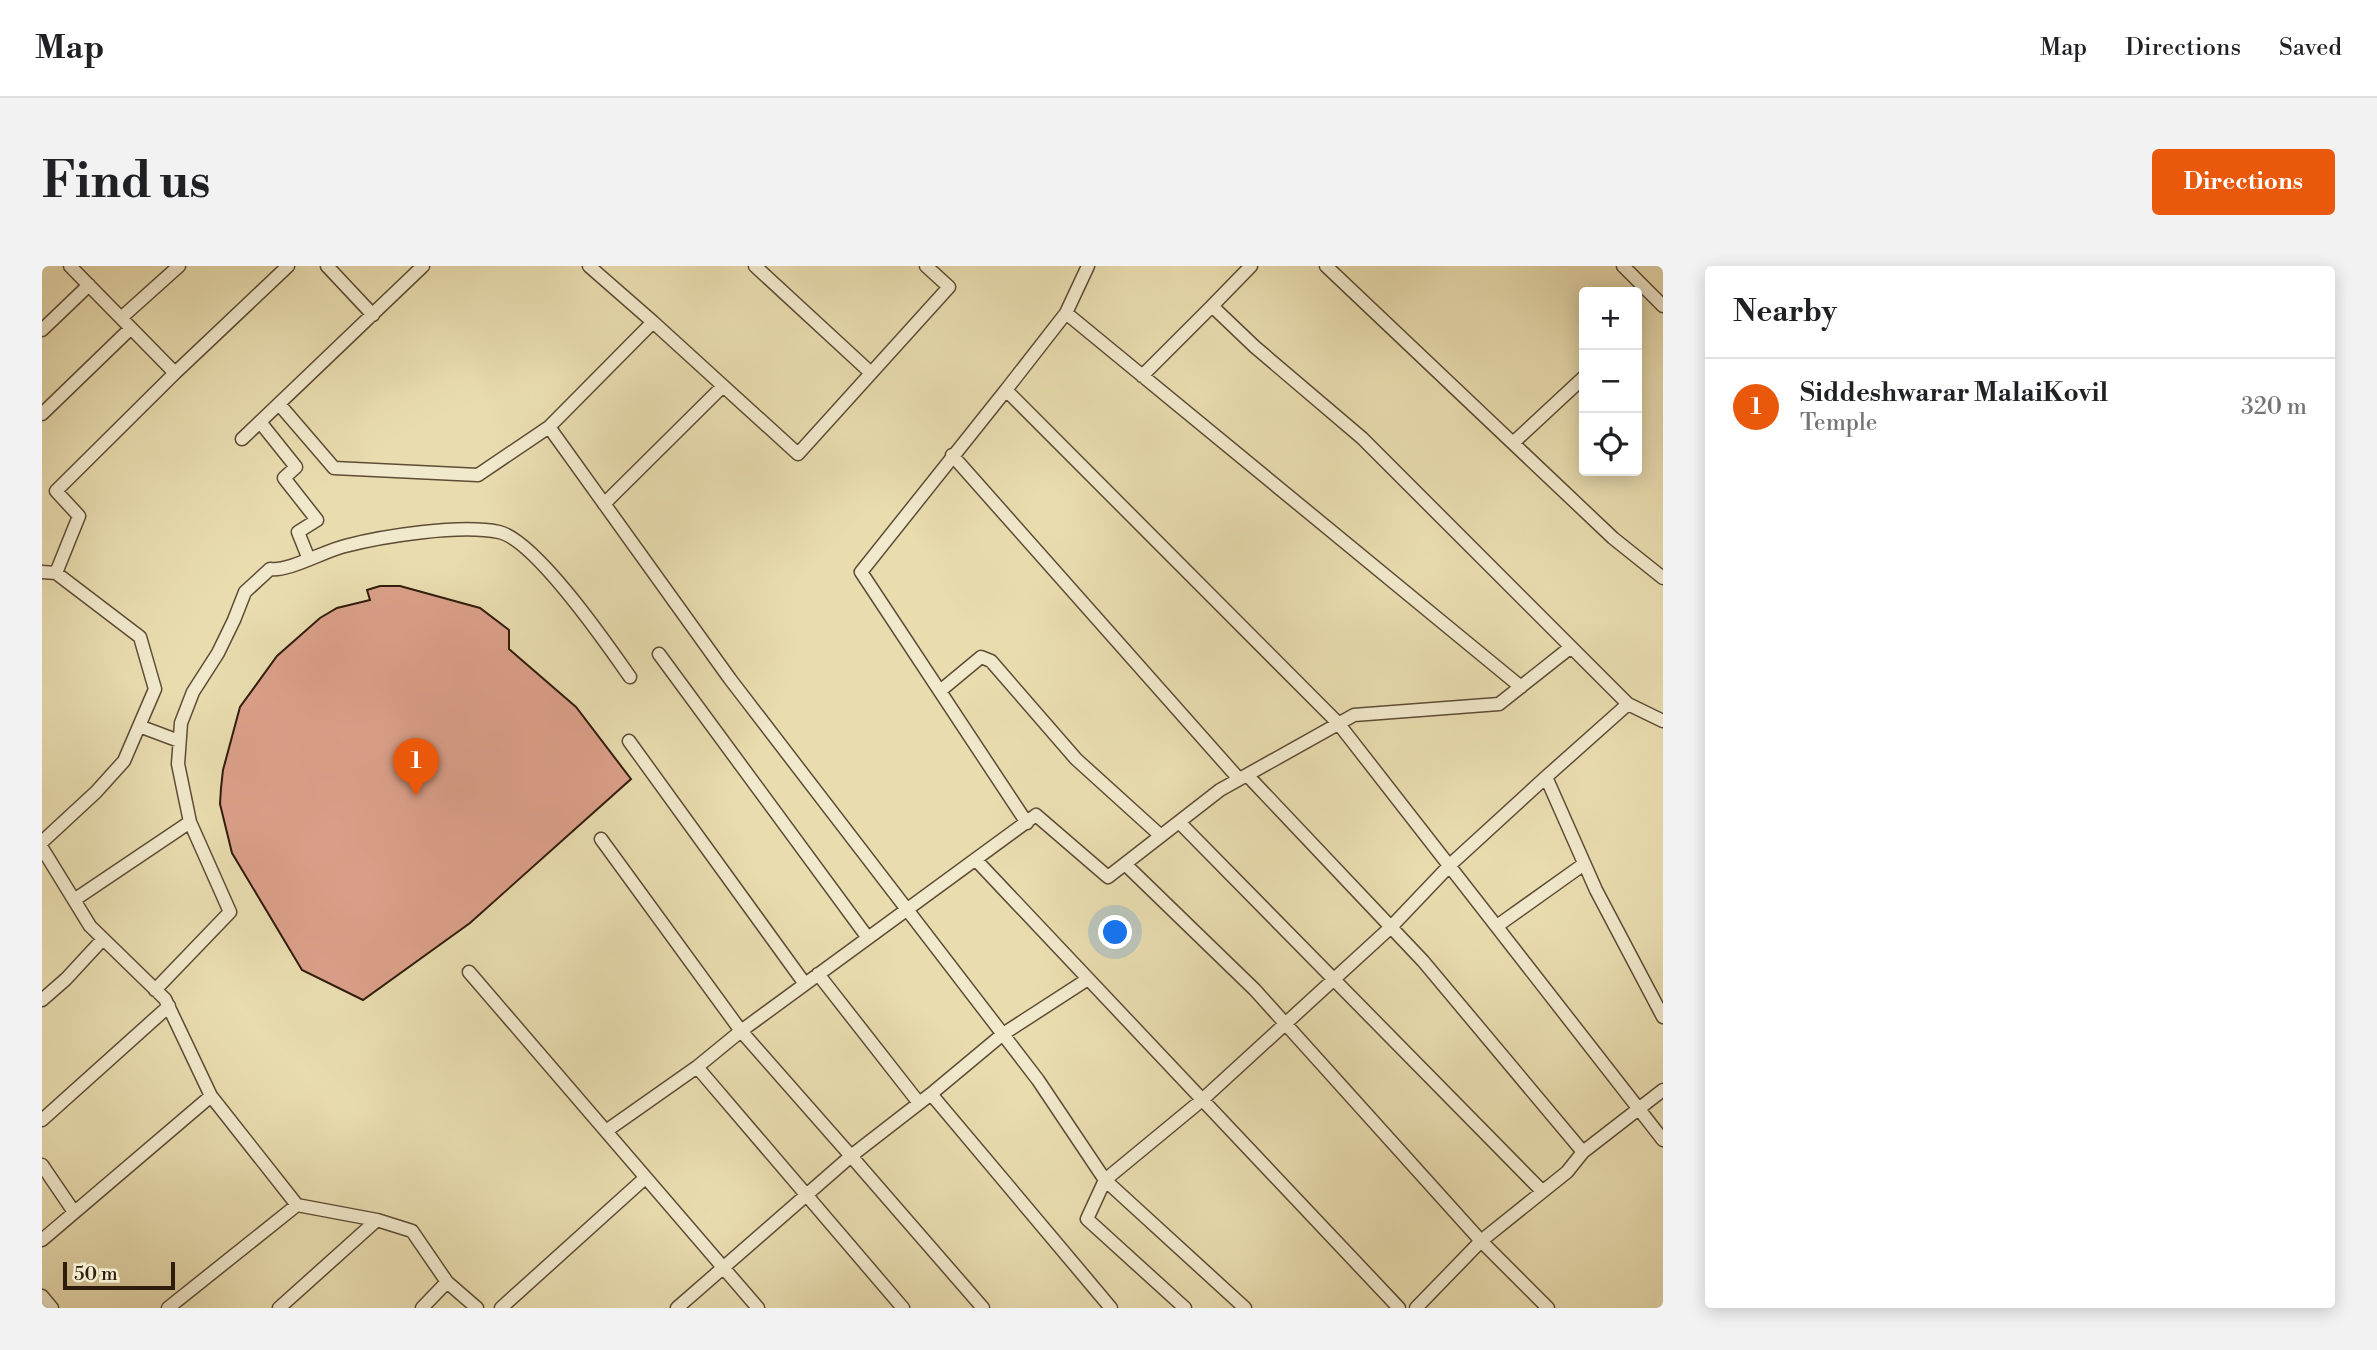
<!DOCTYPE html>
<meta charset="utf-8">
<style>
body{margin:0;font-family:"Libre Bodoni",serif;background:#f2f2f2;color:#202124}
.controls{position:absolute;right:21px;top:21px;display:grid;overflow:hidden;border-radius:7px;box-shadow:0 4px 18px #0003}
.controls button{width:63px;height:63px;display:grid;place-items:center;padding:0;border:0;border-bottom:2px solid #e0e0e0;background:#fff;color:#202124;font:35px sans-serif}
.scale{position:absolute;left:21px;bottom:18px;width:112px;box-sizing:border-box;padding-left:7px;border:4px solid #301c0c;border-top:0;font-size:19px;line-height:24px;white-space:nowrap;color:#301c0c;-webkit-text-stroke:5px #f1e9cc;paint-order:stroke}
.you{position:absolute;left:1074px;top:667px;width:24px;height:24px;margin:-18px;border:5px solid #fff;border-radius:50%;background:#1a73e8;box-shadow:0 0 0 10px #1a73e833}
.badge{display:grid;place-items:center;width:46px;height:46px;border-radius:50%;background:#ea580c;color:#fff;font-size:23px;font-weight:700}
.pin{position:absolute;translate:-50% -58px;filter:drop-shadow(0 2px 4px #0008)}
.pin::after{content:'';position:absolute;top:37px;width:24px;height:21px;background:inherit;clip-path:polygon(0 0,100% 0,50% 100%)}
.list{margin:0;padding:0;list-style:none}
h2{display:flex;justify-content:space-between;align-items:center;height:91px;margin:0;padding:0 28px;font-size:30px}
h2 small{font-size:23px;font-weight:400;color:#757577}
.list li{display:grid;grid-template-columns:46px 1fr auto;gap:21px;align-items:center;box-sizing:border-box;height:98px;padding:0 28px;border-top:2px solid #e0e0e0}
.list b{display:block;font-size:26px;white-space:nowrap}
.list p{margin:0;font-size:23px;white-space:nowrap;color:#757577}
.list em{font-size:23px;font-style:normal;color:#757577}
.icon{flex:none;width:38px;height:38px;fill:none;stroke:currentColor;stroke-width:2;stroke-linecap:round;stroke-linejoin:round}
.map{position:relative;flex:none;width:1621px;height:1042px;overflow:hidden;border-radius:7px}
header{display:flex;align-items:center;gap:42px;box-sizing:border-box;height:98px;padding:0 35px;background:#fff;border-bottom:2px solid #e0e0e0}
header strong{font-size:33px}
nav{display:flex;gap:38px;margin-inline-start:auto;font-size:24px}
.intro{display:flex;align-items:center;justify-content:space-between;box-sizing:border-box;height:168px;padding:0 42px}
h1{margin:0;font-size:49px}
.button{padding:18px 32px;border-radius:7px;background:#ea580c;color:#fff;font-size:24px;font-weight:700}
main{display:flex;gap:42px;padding:0 42px}
aside{flex:1;background:#fff;border-radius:7px;box-shadow:0 4px 18px #0003}
.map>svg:first-child{display:block}
.building{fill:#dca08a;stroke:#301c0c;stroke-width:2}
.lines{fill:none;stroke-linecap:round;stroke-linejoin:round}
.street-casing{stroke:#5e4c35;stroke-width:15}
.street{stroke:#f1e9cc;stroke-width:12}
</style>
<header>
<strong>Map</strong>
<nav><a>Map</a><a>Directions</a><a>Saved</a></nav>
</header>
<div class="intro"><h1>Find us</h1><a class="button">Directions</a></div>
<main>
<div class="map">
<svg width="1621" height="1042" viewBox="0 0 1621 1042">
<rect width="100%" height="100%" fill="#e9ddb0"/>
<filter id="stains"><feTurbulence type="fractalNoise" baseFrequency=".00286" numOctaves="4"/><feColorMatrix values="0 0 0 0 .2 0 0 0 0 .09 0 0 0 0 .02 0 0 0 .5 -.17"/></filter>
<radialGradient id="worn" r=".72"><stop offset=".6" stop-color="#630" stop-opacity="0"/><stop offset="1" stop-color="#630" stop-opacity=".3"/></radialGradient>
<path class="building" d="M338,320H358L438,342L467,364V383L534,441L589,513L428,657L321,734L260,704L190,587L178,538L179,522L181,504L198,441L235,390L278,352L295,342L328,334L325,324Z"/>
<g class="lines">
<defs>
<path id="street" d="M285,0L331,49
M547,0L611,56L507,161L688,413L996,814L1063,914L1045,953L1143,1042
M713,0L829,107
M1209,0L1170,40L1213,81L1320,172L1586,438L1504,511L1554,624L1621,751
M1284,0L1571,272L1621,312
M1581,0L1621,40
M1024,47L1479,421
M79,52L137,0
M611,56L756,188L907,21L884,0
M0,64L47,19
M133,107L246,0
M1100,110L1170,40
M964,124L1024,47L1046,0
M237,138L292,202L436,209L507,161
M0,148L89,62
M218,156L254,201L242,212L275,254L256,266L266,291
M200,173L381,0
M1471,177L1542,111
M910,189L1197,513
M562,238L681,120
M0,306L14,307L37,250L14,225L133,107L28,0
M617,388L826,672
M898,425L939,391L949,395L1034,493L1119,570
M1586,438L1621,455
M97,460L137,475
M587,475L763,718
M1205,509L1381,695L1541,886
M148,556L136,498L139,457L151,426L176,387L192,354L203,326L228,303C246,306 282,285 303,280C341,270 418,258 457,266C493,274 565,378 588,411
M1137,556L1499,924
M985,557L819,306L964,124L1296,457L1621,874
M559,573L699,765L655,801L861,1042
M0,576L54,526L82,495L113,423L98,371L14,307
M0,582L48,660L123,733L169,830L255,939L335,954L237,1042
M934,594L1357,1042
M1083,598L1213,724L1439,975L1506,1042
M32,634L148,556L188,646L113,724
M1455,660L1542,598
M427,706L716,1042
M776,708L877,837
M1046,713L961,768L889,828L1069,1042
M0,734L24,713L61,673
M889,828L809,890L941,1042
M0,854L127,740
M564,865L655,801
M0,899L32,946
M335,954L370,965L405,1016L435,1042
M0,974L169,830
M0,1030L10,1042
M126,1042L255,939
M380,1042L405,1016
M459,1042L603,912
M635,1042L809,890L699,765L994,549L1066,611L1178,524L1312,449L1457,438L1529,381
M1203,1042L1063,914L1160,834L1349,661L1409,598L1504,511
M1374,1042L1439,975L1525,906L1541,886L1621,824"/>
</defs>
<use href="#street" class="street-casing"/>
<use href="#street" class="street"/>
</g>
<rect width="100%" height="100%" filter="url(#stains)"/>
<rect width="100%" height="100%" fill="url(#worn)"/>
</svg>
<div class="controls">
<button>+</button>
<button>−</button>
<button><svg class="icon" aria-label="locate" viewBox="0 0 24 24"><circle cx="12" cy="12" r="6"/><path d="M12 2v4M12 18v4M2 12h4M18 12h4"/></svg></button>
</div>
<div class="scale">50 m</div>
<div class="you"></div>
<div class="pin badge" style="left:374px;top:530px">1</div>
</div>
<aside>
<h2>Nearby<small></small></h2>
<ul class="list">
<li><span class="badge">1</span><div><b>Siddeshwarar MalaiKovil</b><p>Temple</p></div><em>320 m</em></li>
</ul>
</aside>
</main>
